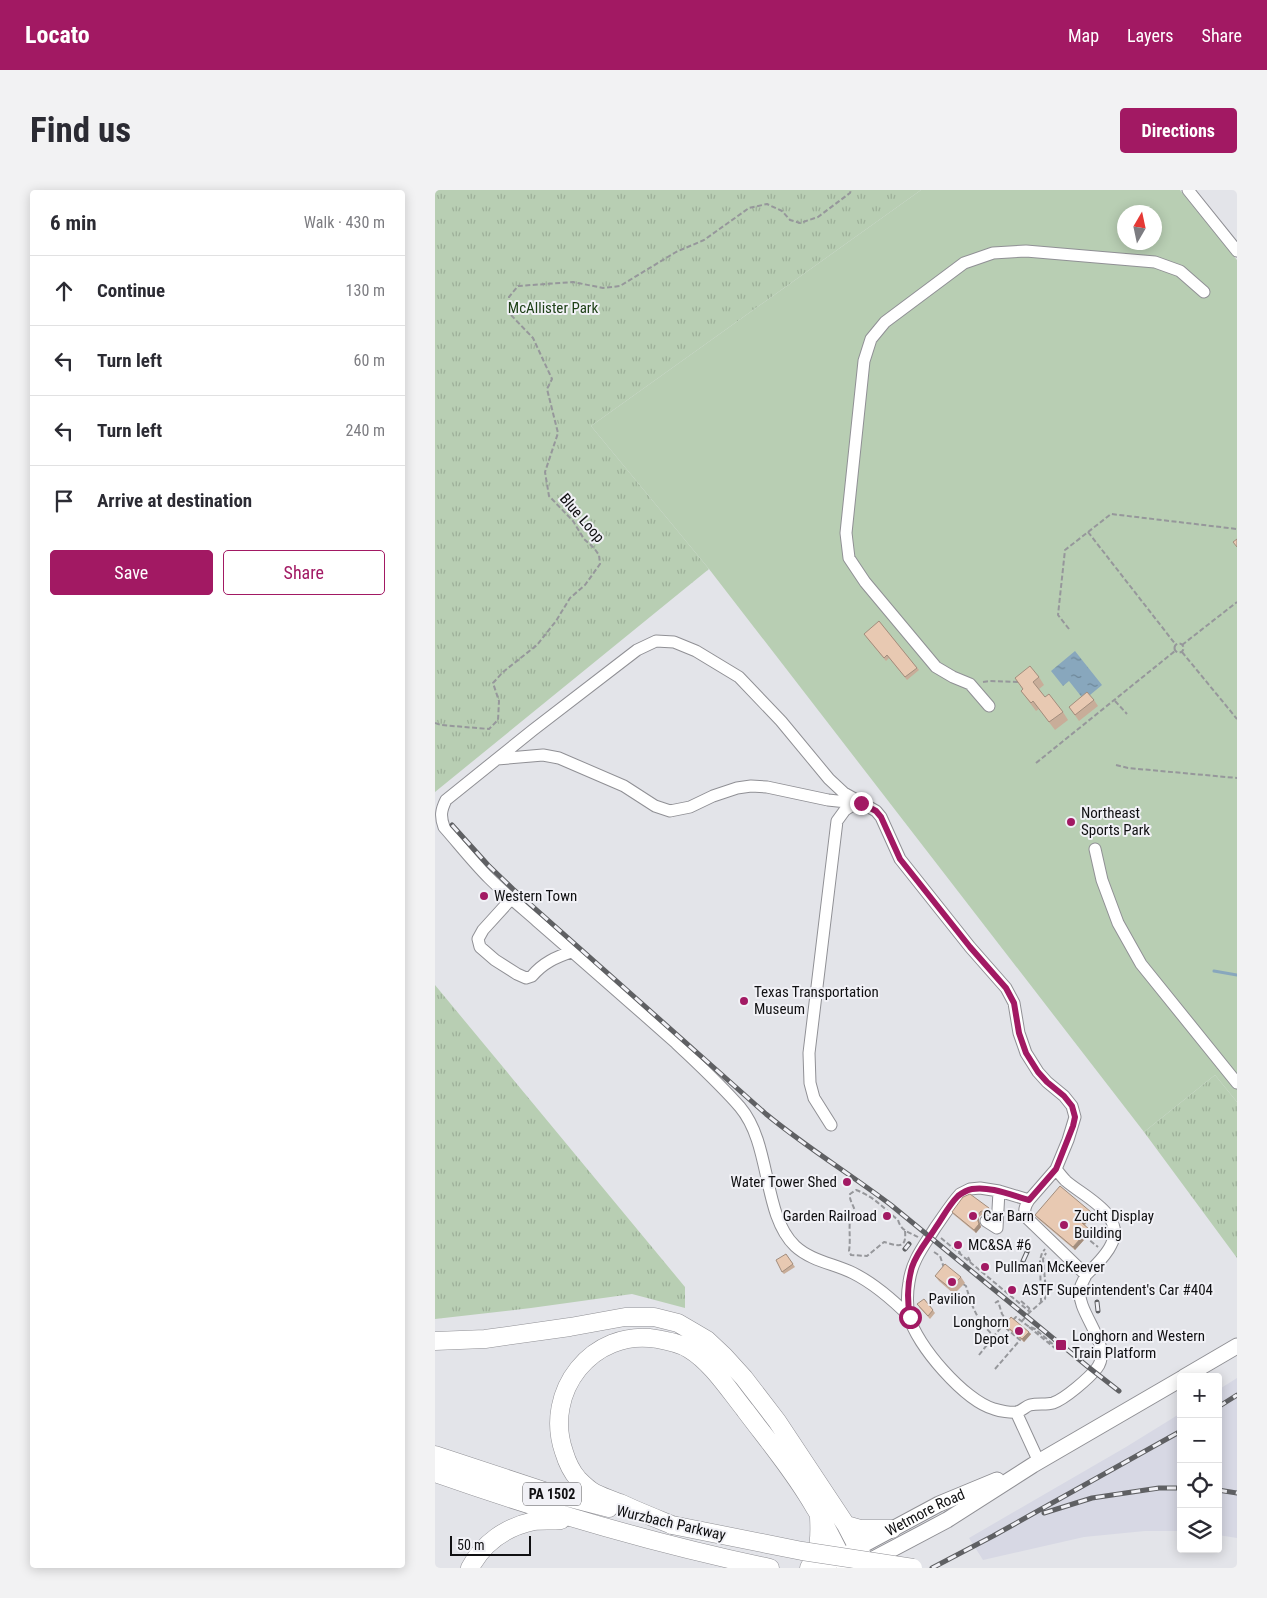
<!DOCTYPE html>
<meta charset="utf-8">
<style>
body{margin:0;font-family:"Roboto Condensed",sans-serif;background:#f2f2f3;color:#2b2b33}
.controls{position:absolute;right:15px;bottom:15px;display:grid;overflow:hidden;border-radius:5px;box-shadow:0 2px 12px #0003}
.controls button{width:45px;height:45px;display:grid;place-items:center;padding:0;border:0;border-bottom:1px solid #e1e1e2;background:#fff;color:#2b2b33;font:25px sans-serif}
.compass{position:absolute;left:682px;top:15px;width:45px;height:45px;border-radius:50%;background:#fff;box-shadow:0 2px 12px #0003;rotate:9deg}
.scale{position:absolute;left:15px;bottom:12px;width:81px;box-sizing:border-box;padding-left:5px;border:2px solid #101012;border-top:0;font-size:14px;line-height:18px;white-space:nowrap;color:#101012;-webkit-text-stroke:4px #f1f1f6;paint-order:stroke}
.stop{position:absolute;width:15px;height:15px;margin:-11px;border:4px solid #a21963;border-radius:50%;background:#fff}
.stop.end{background:#a21963;border-color:#fff;box-shadow:0 1px 5px #0008}
.list{margin:0;padding:0;list-style:none}
h2{display:flex;justify-content:space-between;align-items:center;height:65px;margin:0;padding:0 20px;font-size:21px}
h2 small{font-size:16px;font-weight:400;color:#7c7c81}
.list li{display:grid;grid-template-columns:32px 1fr auto;gap:15px;align-items:center;box-sizing:border-box;height:70px;padding:0 20px;border-top:1px solid #e1e1e2}
.list b{display:block;font-size:19px;white-space:nowrap}
.list em{font-size:16px;font-style:normal;color:#7c7c81}
.actions{display:flex;gap:10px;padding:15px 20px}
.actions a{flex:1;padding:11px 0;border:1px solid #a21963;border-radius:5px;text-align:center;font-size:18px;color:#a21963}
.actions .main{background:#a21963;color:#fff}
.icon{flex:none;width:28px;height:28px;fill:none;stroke:currentColor;stroke-width:2;stroke-linecap:round;stroke-linejoin:round}
.map{position:relative;flex:none;width:802px;height:1378px;overflow:hidden;border-radius:5px}
header{display:flex;align-items:center;gap:30px;box-sizing:border-box;height:70px;padding:0 25px;background:#a21963;color:#fff}
header strong{font-size:24px}
nav{display:flex;gap:28px;margin-inline-start:auto;font-size:18px}
.intro{display:flex;align-items:center;justify-content:space-between;box-sizing:border-box;height:120px;padding:0 30px}
h1{margin:0;font-size:35px}
.button{padding:12px 22px;border-radius:5px;background:#a21963;color:#fff;font-size:18px;font-weight:700}
main{display:flex;gap:30px;padding:0 30px}
aside{flex:1;background:#fff;border-radius:5px;box-shadow:0 2px 12px #0003}
.map>svg:first-child{display:block}
.built{fill:#d7d8e4}
.grass{fill:url(#grass-tufts)}
.pitch{fill:#b8ceb3;fill-rule:evenodd}
.water{fill:url(#water-ripples)}
.lines{fill:none;stroke-linecap:round;stroke-linejoin:round}
.stream{stroke:#88a7bd;stroke-width:3}
.minor-casing{stroke:#909095;stroke-width:13}
.major-casing{stroke:#909095;stroke-width:17}
.highway-casing{stroke:#909095;stroke-width:19}
.path{stroke:#96979b;stroke-width:2;stroke-dasharray:5 2.5;stroke-linecap:butt}
.minor{stroke:#fff;stroke-width:11}
.major{stroke:#fff;stroke-width:15}
.highway{stroke:#fff;stroke-width:18}
.rail-casing{stroke:#5f6063;stroke-width:5}
.rail{stroke:#f1f1f6;stroke-width:3;stroke-dasharray:9;stroke-linecap:butt}
.highway-bridge-casing{stroke:#909095;stroke-width:19;stroke-linecap:butt}
.highway-bridge{stroke:#fff;stroke-width:18}
.wall{fill:#c8ad99}
.shaded-wall{fill:#a28d7d}
.building{fill:#e8c9b2;stroke:#a28d7d}
.route{stroke:#a21963;stroke-width:6}
.poi-dot{fill:#a21963;stroke:#f1f1f6;stroke-width:2}
.labels{text-anchor:middle;stroke-width:4;stroke-linejoin:round;paint-order:stroke}
.shield{fill:#f1f1f6;stroke:#545456;stroke-width:1}
.shield-label{font-size:14px;font-weight:bold;fill:#101012}
.park-label{font-size:15px;fill:#1f4118;stroke:#f1f1f6}
.street-label{font-size:15px;fill:#101012;stroke:#f1f1f6}
.poi-label{font-size:15px;fill:#101012;stroke:#f1f1f6;text-anchor:start}
</style>
<header>
<strong>Locato</strong>
<nav><a>Map</a><a>Layers</a><a>Share</a></nav>
</header>
<div class="intro"><h1>Find us</h1><a class="button">Directions</a></div>
<main>
<aside>
<h2>6 min<small>Walk · 430 m</small></h2>
<ul class="list">
<li><svg class="icon" aria-label="ahead" viewBox="0 0 24 24"><path d="M12 20V5M6 11l6-6 6 6"/></svg><div><b>Continue</b></div><em>130 m</em></li>
<li><svg class="icon" aria-label="left" viewBox="0 0 24 24"><path d="M17 20v-9H6M10 6l-5 5 5 5"/></svg><div><b>Turn left</b></div><em>60 m</em></li>
<li><svg class="icon" aria-label="left" viewBox="0 0 24 24"><path d="M17 20v-9H6M10 6l-5 5 5 5"/></svg><div><b>Turn left</b></div><em>240 m</em></li>
<li><svg class="icon" aria-label="arrive" viewBox="0 0 24 24"><path d="M6 21V4h12l-3 4 3 4H6"/></svg><div><b>Arrive at destination</b></div></li>
</ul>
<div class="actions"><a class="main">Save</a><a>Share</a></div>
</aside>
<div class="map">
<svg width="802" height="1378" viewBox="0 0 802 1378">
<defs>
<pattern id="grass-tufts" width="24" height="20" patternUnits="userSpaceOnUse" patternTransform="scale(1.25)"><rect width="24" height="20" fill="#b8ceb3"/><path d="M3 7l-1-3M5 7V3M7 7l1-3M15 17l-1-3M17 17v-4M19 17l1-3" fill="none" stroke="#9db099"/></pattern>
<pattern id="water-ripples" width="26" height="14" patternUnits="userSpaceOnUse" patternTransform="scale(1.25)"><rect width="26" height="14" fill="#88a7bd"/><path d="M2 4q2-2 4 0t4 0M15 11q2-2 4 0t4 0" fill="none" stroke="#6e8798"/></pattern>
</defs>
<rect width="100%" height="100%" fill="#e3e4e9"/>
<path class="built" d="M802,1188V1348L783,1345V1200Z
M746,1223V1341H710L649,1347L548,1370L534,1348L691,1257Z"/>
<path class="grass" d="M0,0H486L156,236L274,379L0,602Z
M0,795L250,1097V1118L197,1104L96,1118L0,1129Z
M780,885L802,912V1068L709,942Z"/>
<path class="pitch" d="M486,0H745L802,70V912L780,885L709,942L274,379L156,236ZM690,22H720V52H690Z"/>
<path class="water" d="M640,461L667,495L649,510L634,491L628,496L616,481Z"/>
<g class="lines">
<path class="stream" d="M779,781L802,785"/>
<defs>
<path id="minor" d="M753,0L802,61
M554,516L535,494L518,487L501,477L430,392L414,368L411,343L429,171L436,149L450,132L529,73L558,63L591,61L720,72L745,81L769,102
M62,569L108,565L124,568L189,596L220,616L235,621L255,617L278,606L302,598L316,596L332,597L393,610L421,613
M660,659L667,690L683,733L706,774L802,893
M77,708L48,740L43,749L45,757L60,770L82,784L91,788L97,786C108,773 121,767 136,762
M396,935L379,908L375,893L374,863L402,631L410,620L421,613
M621,979C624,983 627,987 631,991C648,1006 692,1025 676,1055C671,1066 660,1076 651,1085
M545,998L564,1001L594,1010C590,1016 588,1021 592,1028L651,1085C649,1090 646,1094 645,1099C641,1123 679,1155 662,1178C654,1188 630,1209 618,1213C611,1215 603,1213 595,1215C591,1216 587,1221 582,1222C576,1223 565,1221 559,1219C530,1211 481,1155 474,1126C472,1115 472,1103 474,1092C477,1070 489,1056 500,1038C508,1027 515,1015 525,1004L535,999Z
M551,1031L562,1038L564,1001
M475,1127C458,1110 440,1094 418,1083C400,1074 376,1071 360,1056C327,1024 337,955 305,917C285,894 263,874 241,853C195,812 148,771 102,731C86,717 69,703 54,688C38,672 24,654 9,637C5,626 6,620 11,610L98,540L202,460L221,451L239,452L261,461L304,487L346,531L394,589L409,603L441,621L446,627L465,669L535,757L571,798L579,813L584,843L591,863L603,882L612,892L629,906L637,916L640,927L633,950L621,979L594,1010
M581,1222L604,1272"/>
<g id="major">
<path d="M749,1187L802,1156"/>
<path d="M429,1374L512,1330L598,1275L746,1189"/>
<path id="s1" d="M385,1378L504,1314L562,1290"/>
</g>
<path id="highway" d="M0,1151L50,1149L135,1137L190,1127H219L243,1133L255,1140L272,1150L289,1166L309,1188L342,1231L411,1335L431,1373
M0,1265L112,1302L174,1318
M0,1283C111,1322 220,1354 335,1378
M237,1335C220,1328 202,1321 185,1313C177,1310 168,1307 160,1303C154,1300 148,1294 143,1289C136,1281 132,1272 129,1262C108,1202 157,1138 222,1149C233,1151 244,1153 254,1159C276,1172 294,1200 310,1220C334,1252 360,1283 380,1318C392,1337 401,1358 412,1378
M411,1335L425,1339H457
M35,1378C48,1353 71,1337 99,1331C108,1330 117,1331 126,1330
M374,1378C385,1360 385,1347 384,1327"/>
</defs>
<use href="#minor" class="minor-casing"/>
<use href="#major" class="major-casing"/>
<use href="#highway" class="highway-casing"/>
<path class="path" d="M653,342L741,455
M634,439L623,425L630,360L676,324L802,339
M739.5 458a4.5 4.5 0 1 1 9 0a4.5 4.5 0 1 1-9 0Z
M747,455L802,412
M747,462L802,529
M548,492L555,491L583,492
M680,511L692,524
M0,533L6,535L54,539L63,530L64,511L58,493L68,482L102,455L121,431L135,408L150,395L165,374L164,365L159,358L149,349L138,331L114,306L110,282L123,243L112,199L117,189L98,148L75,124L74,107L83,96L138,92L168,98L185,96L241,62L269,50L314,18L332,14L347,21L355,30L365,33L383,27L415,3L416,0
M601,573L740,461
M681,575L693,578L802,588
M470,1041C472,1061 461,1055 449,1052L432,1066L416,1065L414,1061C416,1049 413,1036 416,1024L420,1022C419,1015 414,1011 415,1004L421,1000C440,1007 448,1018 463,1030C466,1041 474,1042 483,1047
M653,1045L654,1046L653,1049L663,1057
M506,1048L595,1122L610,1109L611,1101L608,1069L611,1063
M523,1059L526,1065
M499,1062L505,1066L509,1078
M533,1067L536,1073
M528,1094L531,1096C537,1117 542,1131 559,1146L568,1135L571,1138
M586,1111L594,1118L595,1122L587,1131
M560,1113L563,1111L567,1124L573,1132
M606,1113L605,1070L607,1063L610,1059
M578,1130L581,1127L593,1136L600,1139L619,1155
M594,1137L621,1159
M544,1165L559,1146
M560,1179L585,1150L571,1138L573,1136"/>
<use href="#minor" class="minor"/>
<use href="#major" class="major"/>
<use href="#highway" class="highway"/>
<defs>
<path id="rail" d="M17,635L53,675L78,699L331,924C371,957 415,984 456,1015L652,1176L684,1201
M470,1059L474,1054
M588,1071L593,1060
M662,1112L663,1121
M783,1217L802,1205
M783,1300L802,1303
M609,1323L657,1308L724,1298H746
M497,1378L558,1346L746,1241"/>
</defs>
<use href="#rail" class="rail-casing"/>
<use href="#rail" class="rail"/>
<defs>
<path id="highway-bridge" d="M237,1335L367,1361L478,1378"/>
</defs>
<use href="#highway-bridge" class="highway-bridge-casing"/>
<use href="#highway-bridge" class="highway-bridge"/>
</g>
<path class="wall" d="M444,431L484,480L472,490L454,468L451,471L431,447Z
M604,487L609,495L604,499L610,507L628,522L633,530L620,540L604,519L601,521L586,501L588,499L580,488Z
M659,510L663,516L644,531L634,517Z
M555,1021V1025L548,1024L544,1027V1031L546,1037L541,1043L518,1024L517,1022Z
M656,1022L658,1024L650,1035L656,1042L640,1060L602,1028L600,1025Z
M351,1064L360,1077L349,1084L347,1082Z
M500,1086L526,1087L530,1093L519,1104L504,1091Z
M489,1109L500,1123L495,1129L484,1117Z
M570,1135L596,1144L589,1152L572,1138Z"/>
<path class="shaded-wall" d="M656,1022L658,1024L649,1035L647,1033Z
M543,1025L544,1027V1031L546,1037L541,1043L539,1040Z
M654,1039L656,1042L640,1060L638,1057Z
M594,1142L596,1144L589,1152L587,1149Z"/>
<path class="building" d="M802,349V357L798,352Z
M444,431L482,478L470,487L452,465L449,468L429,444Z
M595,476L604,487L598,492L610,507L614,504L628,522L614,532L598,511L596,513L586,501L588,499L580,488Z
M652,502L659,510L640,525L634,517Z
M625,996L656,1022L647,1033L654,1039L638,1057L600,1025Z
M535,1004L554,1018L553,1022L546,1021L543,1025L542,1028L544,1034L539,1040L517,1022L528,1007Z
M351,1064L358,1074L347,1082L341,1070Z
M510,1074L526,1087L515,1098L500,1086Z
M489,1109L498,1120L493,1126L482,1114Z
M576,1127L594,1142L587,1149L570,1135Z"/>
<g class="lines">
<path class="route" d="M426,613L441,621L446,627L465,669L535,757L571,798L579,813L584,843L591,863L603,882L612,892L629,906L637,916L640,927L638,936L621,979L594,1010C576,1005 555,996 537,999C532,1000 527,1003 523,1006C514,1015 508,1027 501,1037C493,1050 482,1062 477,1077C472,1094 472,1110 475,1127"/>
</g>
<g class="poi-dot">
<circle cx="636" cy="632" r="5"/>
<circle cx="49" cy="706" r="5"/>
<circle cx="309" cy="811" r="5"/>
<circle cx="412" cy="992" r="5"/>
<circle cx="452" cy="1026" r="5"/>
<circle cx="538" cy="1026" r="5"/>
<circle cx="629" cy="1035" r="5"/>
<circle cx="523" cy="1055" r="5"/>
<circle cx="550" cy="1077" r="5"/>
<circle cx="517" cy="1092" r="5"/>
<circle cx="577" cy="1100" r="5"/>
<circle cx="584" cy="1141" r="5"/>
<rect x="620" y="1149" width="12" height="12" rx="2.5"/>
</g>
<g class="labels">
<rect class="shield" x="88" y="1292.5" width="58" height="23" rx="4"/>
<g class="shield-label">
<text x="117" y="1309">PA 1502</text>
</g>
<g class="park-label">
<text x="118" y="123">McAllister Park</text>
</g>
<g class="street-label">
<text transform="translate(147 328) rotate(49)" y="5">Blue Loop</text>
<text dy="5" stroke="none"><textPath href="#s1" startOffset="119">Wetmore Road</textPath></text>
<text transform="translate(236 1333) rotate(13)" y="5">Wurzbach Parkway</text>
</g>
<g class="poi-label">
<text x="646" y="628">Northeast<tspan x="646" dy="17">Sports Park</tspan></text>
<text x="59" y="711">Western Town</text>
<text x="319" y="807">Texas Transportation<tspan x="319" dy="17">Museum</tspan></text>
<text x="402" y="997" text-anchor="end">Water Tower Shed</text>
<text x="442" y="1031" text-anchor="end">Garden Railroad</text>
<text x="548" y="1031">Car Barn</text>
<text x="639" y="1031">Zucht Display<tspan x="639" dy="17">Building</tspan></text>
<text x="533" y="1060">MC&amp;SA #6</text>
<text x="560" y="1082">Pullman McKeever</text>
<text x="587" y="1105">ASTF Superintendent's Car #404</text>
<text x="517" y="1114" text-anchor="middle">Pavilion</text>
<text x="574" y="1137" text-anchor="end">Longhorn<tspan x="574" dy="17">Depot</tspan></text>
<text x="637" y="1151">Longhorn and Western<tspan x="637" dy="17">Train Platform</tspan></text>
</g>
</g>
</svg>
<div class="controls">
<button>+</button>
<button>−</button>
<button><svg class="icon" aria-label="locate" viewBox="0 0 24 24"><circle cx="12" cy="12" r="6"/><path d="M12 2v4M12 18v4M2 12h4M18 12h4"/></svg></button>
<button><svg class="icon" aria-label="layers" viewBox="0 0 24 24"><path d="M12 4l9 5-9 5-9-5zM3 14l9 5 9-5"/></svg></button>
</div>
<svg class="compass" viewBox="-18 -18 36 36"><path d="M0-13l5 13h-10z" fill="#e53935"/><path d="M0 13l5-13h-10z" fill="#7c7c81"/></svg>
<div class="scale">50 m</div>
<div class="stop" style="left:475px;top:1127px"></div>
<div class="stop end" style="left:426px;top:613px"></div>
</div>
</main>
